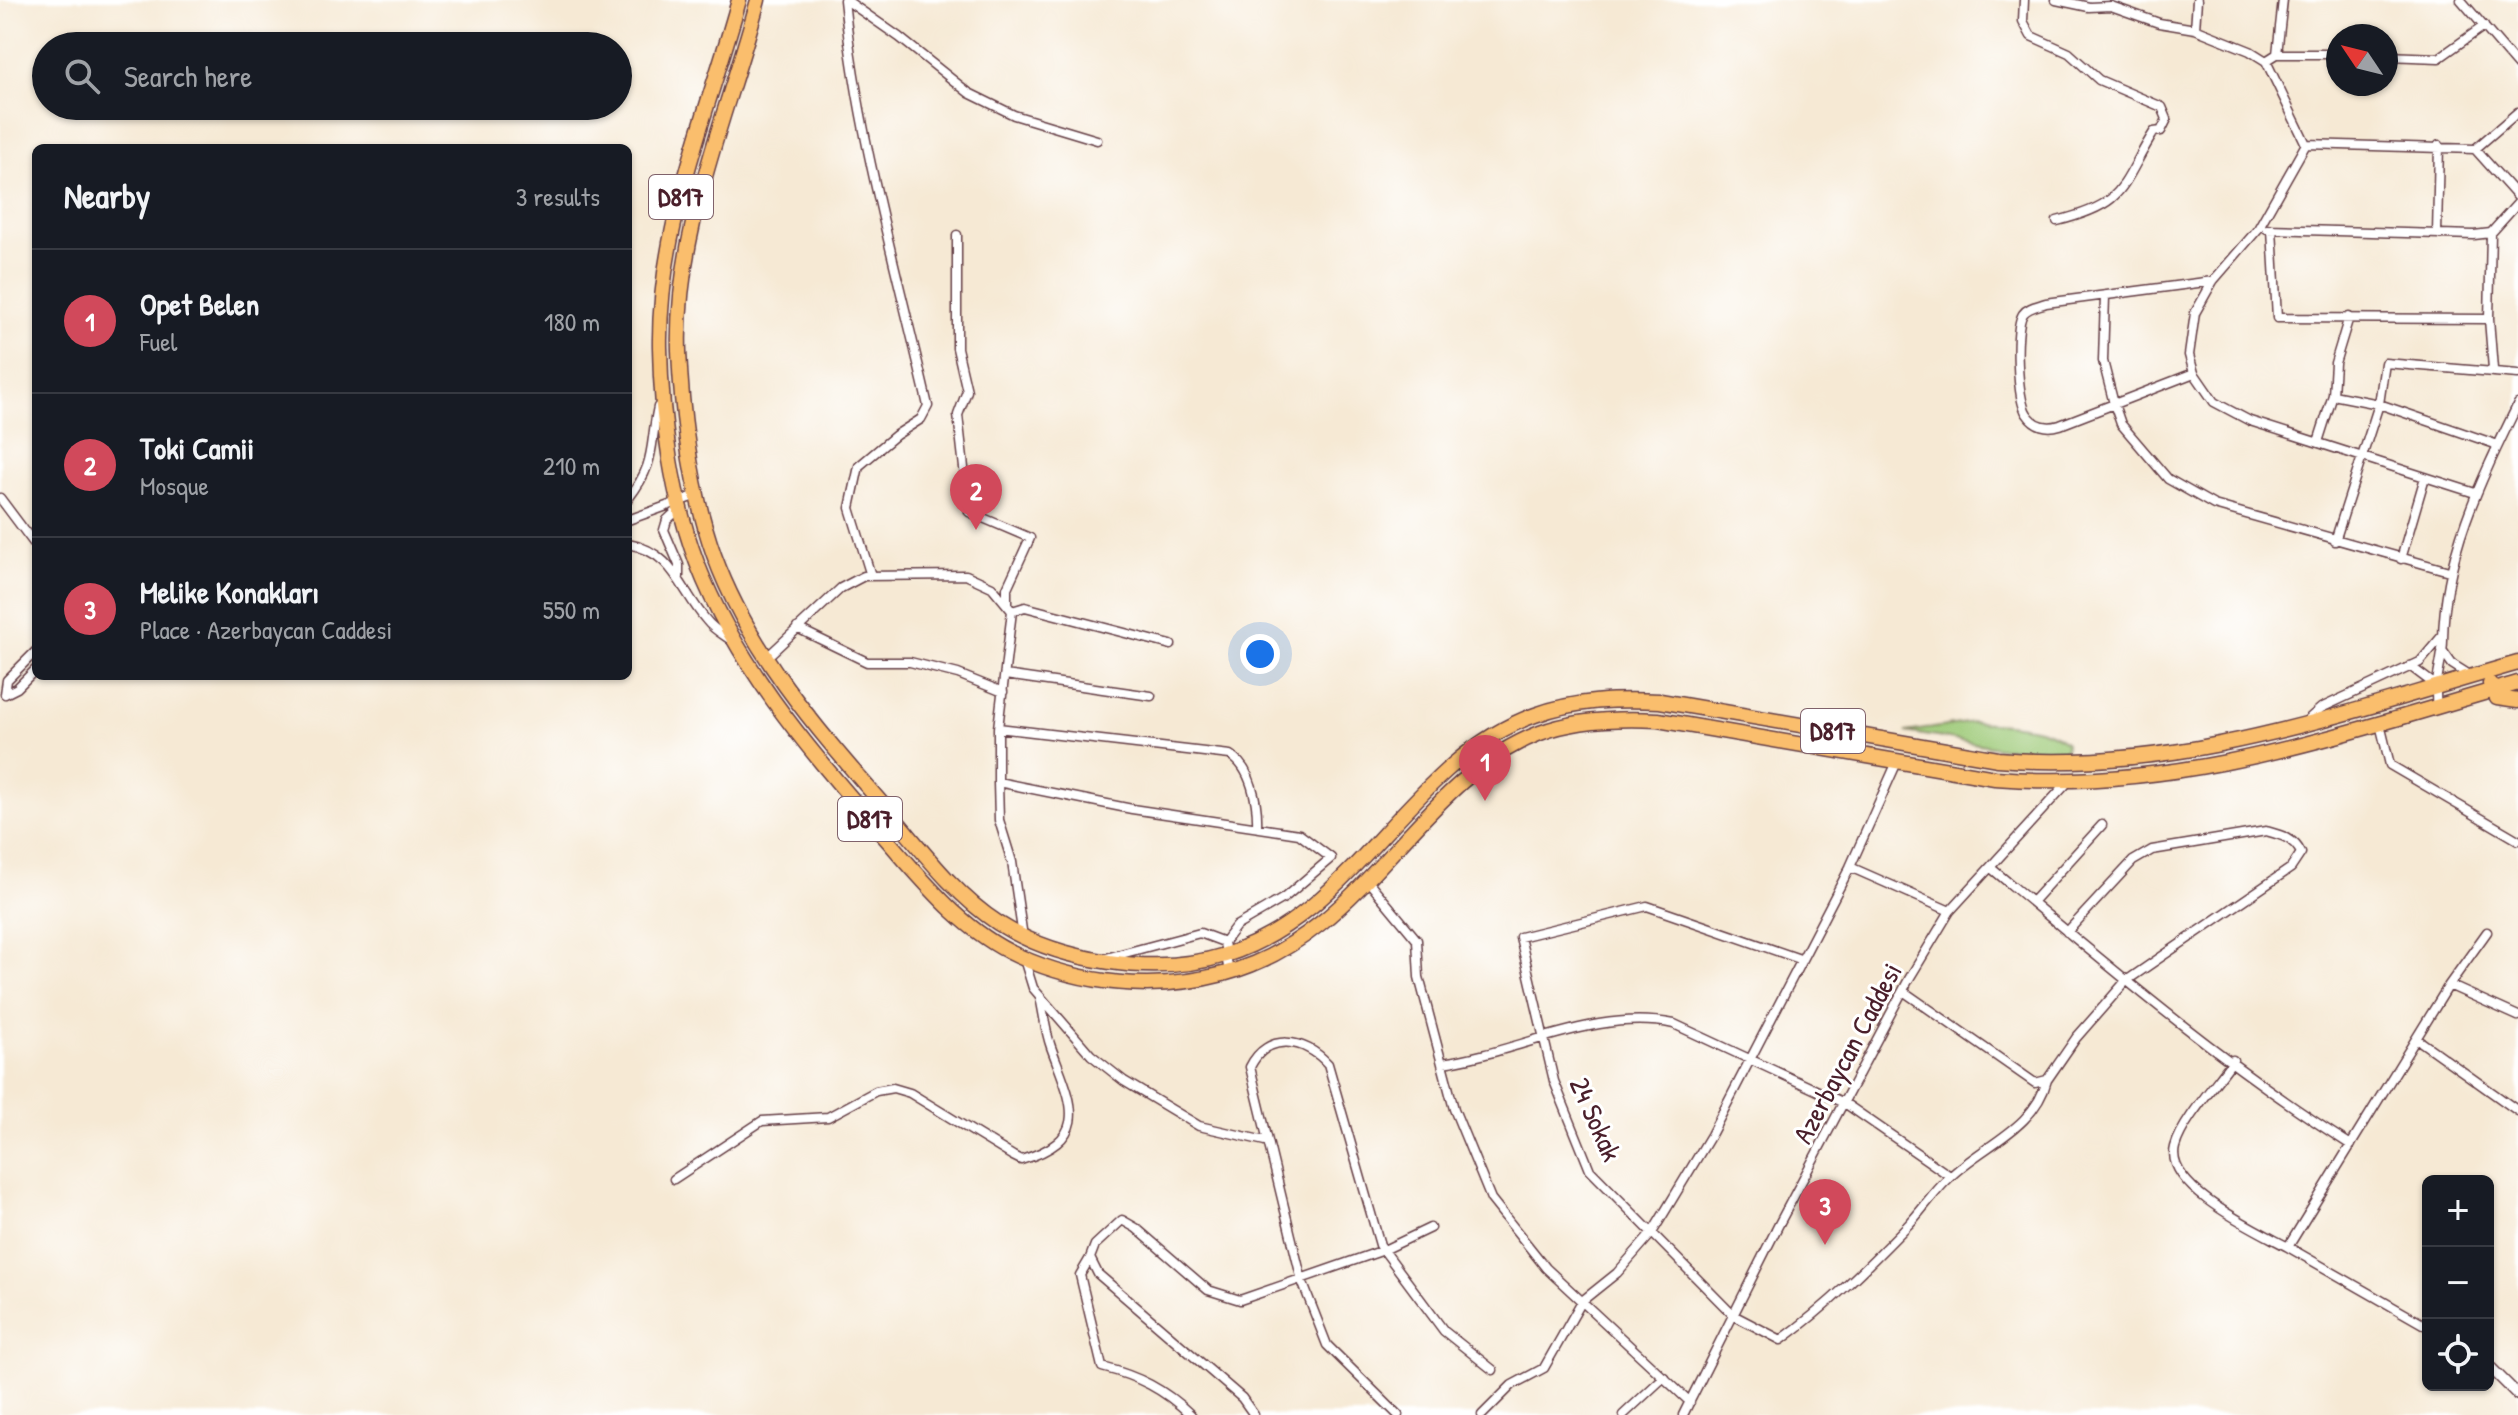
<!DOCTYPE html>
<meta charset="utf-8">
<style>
body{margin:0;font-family:"Patrick Hand",sans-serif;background:#242831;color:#f1f3f6}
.controls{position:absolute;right:24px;bottom:24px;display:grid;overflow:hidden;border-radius:12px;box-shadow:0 2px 6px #0004}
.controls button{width:72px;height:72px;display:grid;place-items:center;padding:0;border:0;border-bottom:2px solid #363941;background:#171b24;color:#f1f3f6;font:40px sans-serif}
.compass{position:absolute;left:2326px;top:24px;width:72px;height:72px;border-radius:50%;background:#171b24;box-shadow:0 2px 6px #0004;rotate:305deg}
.you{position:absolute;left:1260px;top:654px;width:28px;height:28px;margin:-20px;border:6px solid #fff;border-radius:50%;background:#1a73e8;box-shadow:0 0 0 12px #1a73e833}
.badge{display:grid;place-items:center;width:52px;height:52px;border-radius:50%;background:#d1495b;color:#fff;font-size:26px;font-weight:700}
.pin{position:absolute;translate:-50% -66px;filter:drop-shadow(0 2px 4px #0008)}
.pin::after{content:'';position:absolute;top:42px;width:28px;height:24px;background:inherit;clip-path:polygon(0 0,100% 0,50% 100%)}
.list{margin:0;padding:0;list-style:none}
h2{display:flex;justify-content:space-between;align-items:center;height:104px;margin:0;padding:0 32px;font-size:34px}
h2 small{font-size:26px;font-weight:400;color:#9ea1a6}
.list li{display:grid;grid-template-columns:52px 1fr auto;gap:24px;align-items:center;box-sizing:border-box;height:144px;padding:0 32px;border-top:2px solid #363941}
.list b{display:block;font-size:30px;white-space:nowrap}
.list p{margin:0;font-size:26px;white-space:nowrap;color:#9ea1a6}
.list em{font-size:26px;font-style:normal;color:#9ea1a6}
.icon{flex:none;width:44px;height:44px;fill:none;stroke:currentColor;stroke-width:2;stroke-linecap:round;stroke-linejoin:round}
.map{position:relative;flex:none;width:2518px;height:1415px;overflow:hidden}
.search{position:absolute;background:#171b24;box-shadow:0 2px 6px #0004;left:32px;top:32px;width:600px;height:88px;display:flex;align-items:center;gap:20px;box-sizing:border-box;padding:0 28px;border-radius:44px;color:#9ea1a6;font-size:30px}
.panel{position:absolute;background:#171b24;box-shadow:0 2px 6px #0004;left:32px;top:144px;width:600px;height:536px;border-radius:12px}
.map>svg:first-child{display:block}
.green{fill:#9cc976;stroke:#737450;stroke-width:2}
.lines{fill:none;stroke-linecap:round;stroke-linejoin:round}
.minor-casing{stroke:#643d44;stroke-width:11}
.tertiary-casing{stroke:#643d44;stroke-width:13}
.trunk-casing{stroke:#643d44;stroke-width:17}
.minor{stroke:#fff;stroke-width:8}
.tertiary{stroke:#fff;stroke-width:10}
.trunk{stroke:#fabe6d;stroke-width:14}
.labels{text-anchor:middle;stroke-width:6;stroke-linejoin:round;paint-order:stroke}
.shield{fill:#fff;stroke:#80626b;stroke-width:2}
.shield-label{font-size:26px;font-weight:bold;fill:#4a1f2b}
.street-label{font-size:28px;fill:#4a1f2b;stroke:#fff}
</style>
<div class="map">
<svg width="2518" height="1415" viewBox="0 0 2518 1415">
<rect width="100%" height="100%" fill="#fff"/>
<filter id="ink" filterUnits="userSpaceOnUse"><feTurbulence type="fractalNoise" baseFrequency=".0125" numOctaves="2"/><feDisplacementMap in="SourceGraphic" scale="16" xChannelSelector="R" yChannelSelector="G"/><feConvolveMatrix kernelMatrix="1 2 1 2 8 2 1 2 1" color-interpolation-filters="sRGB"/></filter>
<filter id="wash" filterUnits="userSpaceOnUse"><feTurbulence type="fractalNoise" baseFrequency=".006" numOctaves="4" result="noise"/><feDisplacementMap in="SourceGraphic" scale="32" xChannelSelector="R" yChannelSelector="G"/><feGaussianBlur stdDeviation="1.8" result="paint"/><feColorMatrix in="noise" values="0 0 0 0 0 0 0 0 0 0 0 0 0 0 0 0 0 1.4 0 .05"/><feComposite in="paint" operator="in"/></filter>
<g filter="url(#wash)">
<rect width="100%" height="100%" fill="#f6e9d4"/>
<path class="green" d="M1973,722C2001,724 2045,723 2066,743L2065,751L2003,748L1906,732Z"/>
</g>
<g filter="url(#ink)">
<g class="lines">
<defs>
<path id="minor" d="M844,0C858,138 897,270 928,406L921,419L896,435L859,466L850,508L871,576
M846,0L899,37L969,93L1014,115L1097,140
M2024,0L2023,21L2031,36L2069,53L2099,80L2162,107L2167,119L2161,131L2154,132C2119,188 2128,203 2057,221
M2056,0L2089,7L2111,6L2159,23L2195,29L2250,51L2266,61L2306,144
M2461,0L2518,66
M2195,29L2197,0
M2277,54L2283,0
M2386,56L2439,58L2484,26
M2266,61L2277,54H2338
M2306,144L2258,229L2213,281L2195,313L2189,355L2194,373L2214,402L2250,421L2475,493
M2306,144L2475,149L2518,197
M2475,149L2518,112
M2267,229L2474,235L2491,233L2518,203
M2272,229L2277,318L2489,319
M2491,233L2489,319L2493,369
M2437,234L2439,145
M957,235V348L967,391L958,415L969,512L1030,538L1007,588V604
M2105,296L2103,361L2114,404L2121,424L2168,479L2214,505L2449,571
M2194,373L2060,425C2047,429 2035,426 2027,414C2017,400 2014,328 2023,314C2028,307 2038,306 2046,303L2213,281
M2333,395L2379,404L2498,445
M2318,442L2333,395L2335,363L2349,317
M0,498L36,546
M628,499C657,462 649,447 658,407
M628,520L697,495
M2335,541L2379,404L2385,363L2518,374
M628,544C674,552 680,590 707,621C713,629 724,635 732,641
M2401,559L2425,477
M679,577V565L664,530L667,520L680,508
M1012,611L1025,607L1171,645
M797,628L867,662H910L958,674L1003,692
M2442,650L2452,664L2471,676
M766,658L841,588L864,576L966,575L992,587L1012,611L998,728V782L1132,809L1299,834L1331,858L1284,898L1236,926L1224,942L1229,973
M2410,666L2434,684
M1005,675L1151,696
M5,694L7,680L36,651
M5,694L17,688L36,669
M2437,706C2433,682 2443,664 2443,640C2444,554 2481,480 2518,404
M2304,723L2321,708L2420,662L2442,636
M2380,724L2390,765L2518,840
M998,728L1230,755C1251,767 1258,803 1257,826
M998,782L999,820L1012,862L1023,937
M1850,867L1950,911
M1991,868C2107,965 2223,1064 2351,1145
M1368,881L1417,940L1419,977L1454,1109L1491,1199L1546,1268L1690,1402
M2032,902L2102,825
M1106,958L1200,933L1224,942
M1024,959L1033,988L1091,1055L1124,1081L1199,1126L1265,1141
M1800,959L1647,906L1520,937L1554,1081L1590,1170L1733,1315L1781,1340C1828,1306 1868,1266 1909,1224C1923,1209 1934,1192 1949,1178C1982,1145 2035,1129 2047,1080
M2449,985L2518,1016
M1903,991L2035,1083L2047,1080L2076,1038L2126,981L2291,868L2301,853C2294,838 2281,835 2266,831L2152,850L2133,861L2067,932
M2417,1039L2518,1111
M2233,1060C2217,1083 2182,1121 2175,1147C2164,1188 2259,1231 2288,1247
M1442,1063C1521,1052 1595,1008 1674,1024L1846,1104L1950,1176
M674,1179L762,1121L828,1117L876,1091L893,1088L910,1093L1013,1156L1021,1160C1094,1138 1071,1102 1051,1047C1045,1031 1044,1014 1040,997
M1090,1258L1080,1275L1102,1367C1138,1376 1164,1389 1191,1415
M2428,1327L2288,1247L2449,985L2487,932
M1254,1415L1242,1398L1098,1274L1090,1258L1095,1245L1122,1220L1136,1228L1208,1290L1240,1300L1384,1250L1430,1228
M1398,1415L1327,1345L1302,1281L1250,1067C1267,1032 1305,1038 1328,1064L1380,1245L1444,1331L1493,1370
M1482,1415L1512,1385L1544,1368L1582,1301L1617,1273L1652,1233L1711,1135L1850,867L1897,762
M1623,1415L1664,1377
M1683,1415L1778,1226L1909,979L1950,911L2068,782"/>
<path id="tertiary" d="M2488,1365L2518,1395"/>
<path id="trunk" d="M739,0C708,113 658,228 660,347C661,419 672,497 697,563C738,669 810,750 882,834C922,879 962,931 1018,956C1082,985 1155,992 1223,974C1366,937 1413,782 1540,733C1577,719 1619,718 1658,720L1995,778C2180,793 2343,733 2518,683
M758,0C728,113 675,232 679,351C682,419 691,490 714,555C752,659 826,739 897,821C927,857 959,898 998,923C1059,962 1156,977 1225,955C1357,914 1407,761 1535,715C1575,700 1618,699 1660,701L1998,759C2181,774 2345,712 2518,663
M2490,684L2497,698L2518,701"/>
</defs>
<use href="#minor" class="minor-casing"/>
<use href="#tertiary" class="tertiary-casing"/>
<use href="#trunk" class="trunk-casing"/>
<use href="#minor" class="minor"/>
<use href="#tertiary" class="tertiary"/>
<use href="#trunk" class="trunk"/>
</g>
</g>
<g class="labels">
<g class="shield">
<rect x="649" y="175" width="64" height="44" rx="6"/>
<rect x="1801" y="709" width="64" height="44" rx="6"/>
<rect x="838" y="797" width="64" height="44" rx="6"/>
</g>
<g class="shield-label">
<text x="681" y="206">D817</text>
<text x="1833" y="740">D817</text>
<text x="870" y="828">D817</text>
</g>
<g class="street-label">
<text transform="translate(1847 1053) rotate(-62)" y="10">Azerbaycan Caddesi</text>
<text transform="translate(1596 1119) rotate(66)" y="10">24 Sokak</text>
</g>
</g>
</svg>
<div class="controls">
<button>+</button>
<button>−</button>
<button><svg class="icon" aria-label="locate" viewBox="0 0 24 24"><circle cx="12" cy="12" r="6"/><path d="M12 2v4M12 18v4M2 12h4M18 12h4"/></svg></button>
</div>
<svg class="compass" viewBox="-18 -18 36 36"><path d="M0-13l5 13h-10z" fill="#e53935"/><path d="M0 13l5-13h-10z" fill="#9ea1a6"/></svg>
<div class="you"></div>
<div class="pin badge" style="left:1485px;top:801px">1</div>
<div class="pin badge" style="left:976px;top:530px">2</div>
<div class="pin badge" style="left:1825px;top:1245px">3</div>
<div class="search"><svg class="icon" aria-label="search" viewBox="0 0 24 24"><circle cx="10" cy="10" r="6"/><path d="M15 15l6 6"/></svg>Search here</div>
<section class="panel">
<h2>Nearby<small>3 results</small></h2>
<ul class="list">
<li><span class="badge">1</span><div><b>Opet Belen</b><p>Fuel</p></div><em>180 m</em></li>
<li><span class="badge">2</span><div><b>Toki Camii</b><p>Mosque</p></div><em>210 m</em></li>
<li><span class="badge">3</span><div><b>Melike Konakları</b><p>Place · Azerbaycan Caddesi</p></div><em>550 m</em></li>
</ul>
</section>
</div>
